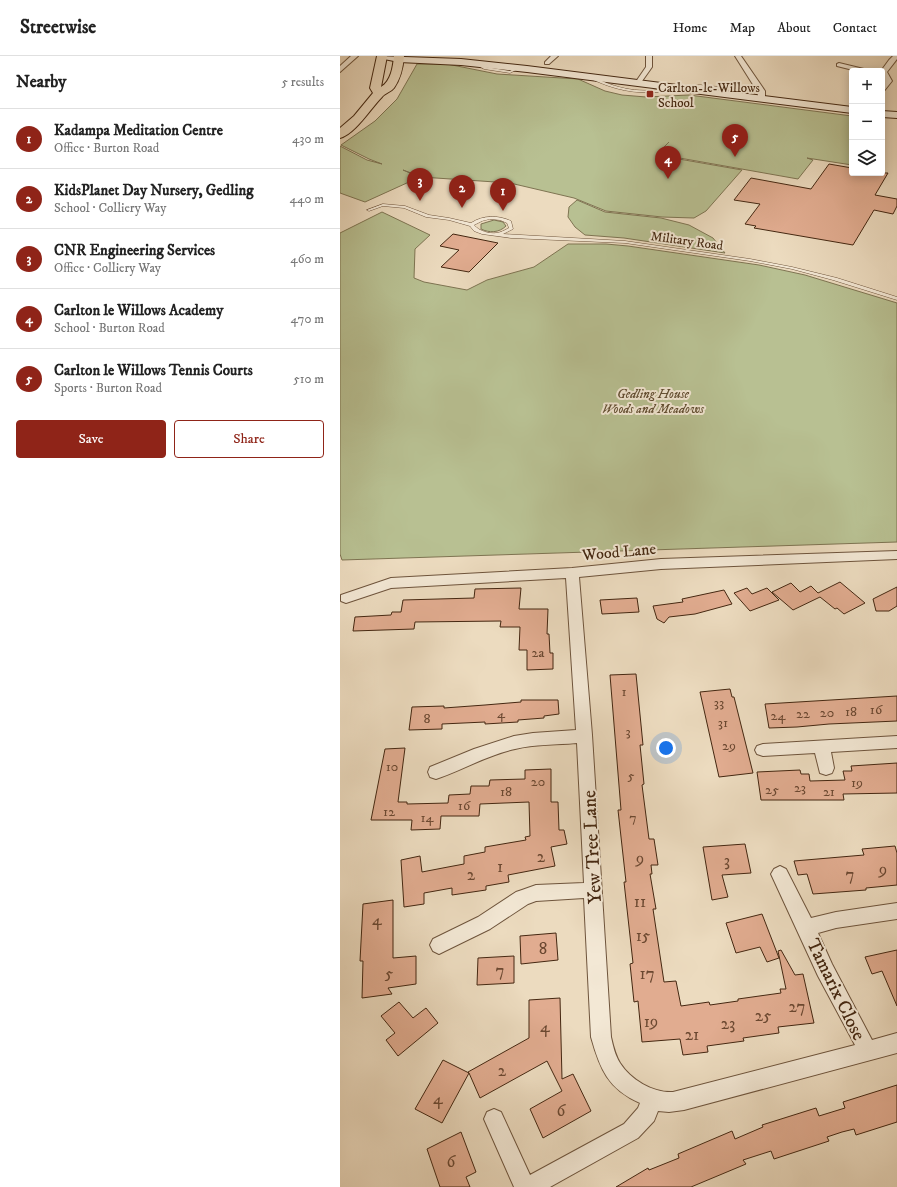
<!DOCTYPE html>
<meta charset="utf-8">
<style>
body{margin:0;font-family:"IM FELL DW Pica",serif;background:#f6f6f6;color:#222}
.controls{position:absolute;right:12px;top:12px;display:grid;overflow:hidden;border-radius:4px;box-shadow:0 2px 10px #0003}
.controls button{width:36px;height:36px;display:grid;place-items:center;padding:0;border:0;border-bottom:1px solid #e0e0e0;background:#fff;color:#222;font:20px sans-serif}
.you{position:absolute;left:326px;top:692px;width:14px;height:14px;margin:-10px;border:3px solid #fff;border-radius:50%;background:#1a73e8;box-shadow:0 0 0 6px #1a73e833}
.badge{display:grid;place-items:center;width:26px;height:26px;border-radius:50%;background:#8f2418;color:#fff;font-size:13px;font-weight:700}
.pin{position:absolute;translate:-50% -33px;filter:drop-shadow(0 1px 2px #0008)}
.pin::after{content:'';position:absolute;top:21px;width:14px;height:12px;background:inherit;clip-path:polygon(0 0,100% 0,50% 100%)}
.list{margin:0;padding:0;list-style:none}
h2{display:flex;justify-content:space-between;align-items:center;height:52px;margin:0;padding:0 16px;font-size:17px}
h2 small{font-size:13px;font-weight:400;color:#767676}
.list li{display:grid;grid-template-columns:26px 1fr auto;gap:12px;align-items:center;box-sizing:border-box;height:60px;padding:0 16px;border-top:1px solid #e0e0e0}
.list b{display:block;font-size:15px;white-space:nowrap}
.list p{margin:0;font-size:13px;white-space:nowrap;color:#767676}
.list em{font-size:13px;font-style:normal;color:#767676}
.actions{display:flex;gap:8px;padding:12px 16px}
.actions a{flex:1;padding:9px 0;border:1px solid #8f2418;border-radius:4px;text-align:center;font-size:14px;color:#8f2418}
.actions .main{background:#8f2418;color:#fff}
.icon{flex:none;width:22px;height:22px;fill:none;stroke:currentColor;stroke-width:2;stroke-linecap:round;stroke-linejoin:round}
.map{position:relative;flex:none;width:557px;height:1131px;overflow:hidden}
header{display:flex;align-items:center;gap:24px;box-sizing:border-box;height:56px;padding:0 20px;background:#fff;border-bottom:1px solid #e0e0e0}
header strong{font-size:19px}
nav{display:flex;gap:22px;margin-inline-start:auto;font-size:14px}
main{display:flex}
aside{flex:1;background:#fff}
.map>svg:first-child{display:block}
.green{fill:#b8c092;stroke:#7e7452}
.building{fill:#e1ac90;stroke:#442711}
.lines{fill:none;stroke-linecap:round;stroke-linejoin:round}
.lane-casing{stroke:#6e543c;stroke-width:1}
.street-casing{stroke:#6e543c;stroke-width:2}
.secondary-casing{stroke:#442711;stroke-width:2}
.primary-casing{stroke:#442711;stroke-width:2}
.lane{fill:#f3e8d5;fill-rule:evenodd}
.street{fill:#f3e8d5;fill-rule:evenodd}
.secondary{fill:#f3e8d5;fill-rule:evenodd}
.primary{fill:#ecdbbf;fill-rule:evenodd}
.poi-dot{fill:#8f2418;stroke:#f3e8d5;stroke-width:1.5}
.labels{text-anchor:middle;stroke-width:4;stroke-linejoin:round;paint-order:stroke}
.far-poi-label{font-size:13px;fill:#442711;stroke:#f3e8d5;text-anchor:start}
.far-street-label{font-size:13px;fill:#442711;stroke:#f3e8d5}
.far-park-label{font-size:13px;font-style:italic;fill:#614d31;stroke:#f3e8d5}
.number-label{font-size:14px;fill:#6b4831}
.street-label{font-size:16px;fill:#442711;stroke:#f3e8d5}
.near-number-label{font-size:17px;fill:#6b4831}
.near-street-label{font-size:19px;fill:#442711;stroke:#f3e8d5}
</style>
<header>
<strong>Streetwise</strong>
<nav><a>Home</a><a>Map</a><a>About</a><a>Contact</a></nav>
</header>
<main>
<aside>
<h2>Nearby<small>5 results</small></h2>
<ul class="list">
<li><span class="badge">1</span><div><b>Kadampa Meditation Centre</b><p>Office · Burton Road</p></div><em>430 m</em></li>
<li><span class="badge">2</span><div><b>KidsPlanet Day Nursery, Gedling</b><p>School · Colliery Way</p></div><em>440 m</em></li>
<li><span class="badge">3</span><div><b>CNR Engineering Services</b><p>Office · Colliery Way</p></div><em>460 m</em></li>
<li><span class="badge">4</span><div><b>Carlton le Willows Academy</b><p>School · Burton Road</p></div><em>470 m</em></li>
<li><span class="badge">5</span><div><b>Carlton le Willows Tennis Courts</b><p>Sports · Burton Road</p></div><em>510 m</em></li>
</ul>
<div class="actions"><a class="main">Save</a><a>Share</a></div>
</aside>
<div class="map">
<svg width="557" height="1131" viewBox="0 0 557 1131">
<rect width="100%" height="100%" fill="#ecdbbf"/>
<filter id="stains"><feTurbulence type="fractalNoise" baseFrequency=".005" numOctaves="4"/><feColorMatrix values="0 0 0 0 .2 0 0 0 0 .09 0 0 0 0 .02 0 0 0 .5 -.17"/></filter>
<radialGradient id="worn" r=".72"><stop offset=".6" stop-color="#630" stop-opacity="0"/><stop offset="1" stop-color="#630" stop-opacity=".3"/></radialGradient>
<path class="green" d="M77,8H107L157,18L238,23L265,35L282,39L306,41L349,39L512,60V109L467,102L473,104L458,123L317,98L329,86L316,99L402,114L366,155L354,162L322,161L266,155L234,142L170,127L81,121L63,114L80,121L25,146L0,137V90L27,104L42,108L29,103L1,89L35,65L57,43Z
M237,144L265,156L321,162L349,169L373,182L385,197L284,182L245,179L235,171L228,161L229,151Z
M42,156L90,179L75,193L74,222L84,226L127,234L147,224L194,211L228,188H266L288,190L419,209L465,219L557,247V486L2,504L0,498V177Z
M154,164L163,166L166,170C159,177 149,177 141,173V168Z"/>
<path class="building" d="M489,108L512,112V117H548L535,139L557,143V150L553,158L534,154L513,189L414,172L416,170L405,168L420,148L394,144L411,122L471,133Z
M113,178L158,187L129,216L101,211L119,194L100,190Z
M500,526L525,547L504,558L497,552L495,553L480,541L453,554L432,536L451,527L460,536L471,530L478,537Z
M557,531V550L549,555H536L533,543Z
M181,532L179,553H208L207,578H209L210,597H213V613L187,614V594H179L180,571H160L161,565L75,566L74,573L13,575L15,561L51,559L52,556H61L63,544L134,542L135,533Z
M407,532L412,538L427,532L439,544L410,555L394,537Z
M384,534L392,548L355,558L329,561L324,567L317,563L313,550L343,546L342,543Z
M297,542L299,556L262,558L260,544Z
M296,618L303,689H300L304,728L302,729L309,783H314L318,809H311L312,818H310L316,853H313L324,926L336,925L341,950L369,946L370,949L398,945V943L441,937L440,933H446L438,895L441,894L455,919L463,918L474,967L438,971L439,977L403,982L404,985L367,990L368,996L343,999L340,983L302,986L298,945L294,946L290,908L293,907L284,826H286L278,754H281L270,619Z
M390,633L392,641H394L413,717L379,721L360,636Z
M557,640V665L489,668L457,671L429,672L425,648Z
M181,644H218L219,658L204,660V662L178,664V666L145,668V666L102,668V673L69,674L72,651L104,650V652L145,649L181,646Z
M65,692L58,746H67V748L108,747L109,739L130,738L131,730H149L150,724L185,723V714L211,713V746H218L219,774H224L227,788L211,791L215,810L168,819L169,826L146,830V834L112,839V832L84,837V848L64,851L61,804L80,800L82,816L108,811L124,808V800L145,796V791L186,784L185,781L190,780L189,746L140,748L139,760H101L100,773L71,774L72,764H31L45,693Z
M557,707V737L503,738L504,744H421L417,716L460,714L461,718H469L470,725L505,724L503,715H512L511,710Z
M405,788L411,817L382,819L388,841L372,844L363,791Z
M555,790L557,797V829L526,832V834L473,838L467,818L458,819L454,805L524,799L522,793Z
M53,844V902L76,900V928L48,932L52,938L22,942L23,905H20L23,848Z
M422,858L439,902L427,906L420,891L396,897L386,867Z
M216,877L218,904L181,908L180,880Z
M557,894V950L542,915L532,918L525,901Z
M174,900V927L137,929L138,902Z
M220,942L222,1023L233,1018L251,1055L203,1082L190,1053L222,1035L207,1005L140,1042L129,1017L102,1067L75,1053L103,1004L129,1017L128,1016L189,982V944Z
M59,946L73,962L86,952L98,967L58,1000L46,984L55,977L41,960Z
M557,1029V1066L516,1079L514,1073L502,1076L487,1081L489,1085L434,1103L431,1095L403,1104L406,1108L351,1131H276L308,1112L309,1114L339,1102L338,1098L392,1075L395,1083L423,1071L422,1069L476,1052L479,1060L505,1052L503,1046Z
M121,1076L136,1116L126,1121L130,1131H100L87,1093Z"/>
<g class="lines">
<defs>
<path id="lane" d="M137,7H139L146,11L170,15L177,11L180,12L170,17L144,13L137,9Z
M249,20H251C286,37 302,36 339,32L341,33C335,35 328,35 322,36C293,38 275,34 249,22Z
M360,29L422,35L424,36L422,37L360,31L354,32L351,35L348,34L352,30Z
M43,148L65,150L89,159L109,162L131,167C143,159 158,159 171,165L173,173L163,178L285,185L410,203L452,211L497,222L557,241V244L493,224L452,213L410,205L285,187L171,182L142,178L134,175L130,170L109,164L86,161L64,152L43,150L29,155L27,154ZM150,163L160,164L167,167L169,172C165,174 160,177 156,177C149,178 139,175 134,169L142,165Z"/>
<path id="street" d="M11,0H18L0,16V10Z
M211,0H218L209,8H205V6Z
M306,0H312V11L300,28H296L295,27L306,11Z
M395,0H401L425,35V45H419L417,35Z
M553,0H557V3L547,16L552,25L544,35L542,36V29L545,25L541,15L549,4Z
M499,7L528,14L529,15H517L497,10V8Z
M557,495V503L321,513L239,521L252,679L271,981C273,990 275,999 280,1007C291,1024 313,1037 333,1036L515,989L478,920L431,818L434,813L440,810L446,813L471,862L496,856L557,847V863L496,872L478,877L492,908L532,984L557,977V997L344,1054L329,1056L318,1055L314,1065L298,1082L210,1131H174L144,1063L147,1056L154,1053L161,1056L190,1119L284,1068L298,1052L300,1047C268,1033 260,1013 251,981L244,842L196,845L188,848L150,873L105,895L99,898L93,895L90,889L93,883L138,861L176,836L182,834L196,829L244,827L237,687C216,689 195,688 175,693C147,699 123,714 96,723L90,721L88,716L90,711L134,693L174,680L193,677L236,674L226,522L51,532L6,547L1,545V539L51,522L232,512L321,503Z
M557,680V692L491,696L494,712L492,717L486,719L480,717L475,697L423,700L417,698L415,694L417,690L423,688Z"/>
<path id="secondary" d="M37,0L121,3L187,10L512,51V57L187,16L121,9L59,6L39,2Z
M542,55L557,56V62L542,61Z"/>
<path id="primary" d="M37,0H47L41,31C51,25 53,11 54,0H64C63,11 61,22 54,32C51,36 45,37 42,41C31,52 15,78 0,82V72L14,60L33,37L30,32Z"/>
</defs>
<use href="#lane" class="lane-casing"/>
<use href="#street" class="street-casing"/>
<use href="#secondary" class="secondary-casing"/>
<use href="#primary" class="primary-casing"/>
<use href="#lane" class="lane"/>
<use href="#street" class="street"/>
<use href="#secondary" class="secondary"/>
<use href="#primary" class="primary"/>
</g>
<rect class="poi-dot" x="306" y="34" width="8" height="8" rx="2"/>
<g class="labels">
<g class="far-poi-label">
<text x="318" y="36">Carlton-le-Willows<tspan x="318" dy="15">School</tspan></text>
</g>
<g class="far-street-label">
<text transform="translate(347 184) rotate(8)" y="5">Military Road</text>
</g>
<g class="far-park-label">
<text x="313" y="342">Gedling House<tspan x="313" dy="15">Woods and Meadows</tspan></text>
</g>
<g class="number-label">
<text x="198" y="601">2a</text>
<text x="284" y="640">1</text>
<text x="379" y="651">33</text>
<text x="536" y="658">16</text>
<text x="511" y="660">18</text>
<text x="487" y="661">20</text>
<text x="161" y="662">4</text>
<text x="463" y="662">22</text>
<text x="438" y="664">24</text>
<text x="87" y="667">8</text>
<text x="383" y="671">31</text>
<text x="288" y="680">3</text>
<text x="389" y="694">29</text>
<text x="52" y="715">10</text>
<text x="291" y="724">5</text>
<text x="198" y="730">20</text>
<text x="517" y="731">19</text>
<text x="460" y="736">23</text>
<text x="432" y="738">25</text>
<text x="166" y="740">18</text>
<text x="489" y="740">21</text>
<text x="124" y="754">16</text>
<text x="49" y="760">12</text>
<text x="87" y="766">14</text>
<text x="293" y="766">7</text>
</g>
<g class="street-label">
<text transform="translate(279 495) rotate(-5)" y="6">Wood Lane</text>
</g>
<g class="near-number-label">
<text x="201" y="806">2</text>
<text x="300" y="808">9</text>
<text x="387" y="810">3</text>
<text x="160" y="816">1</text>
<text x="543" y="819">9</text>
<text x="131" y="824">2</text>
<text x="510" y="824">7</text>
<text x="300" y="851">11</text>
<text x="37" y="869">4</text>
<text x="303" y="885">15</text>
<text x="203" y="898">8</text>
<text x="160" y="920">7</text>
<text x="49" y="923">5</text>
<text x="307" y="923">17</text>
<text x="457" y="956">27</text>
<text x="423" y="965">25</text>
<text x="311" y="971">19</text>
<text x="388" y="973">23</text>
<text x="205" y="976">4</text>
<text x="352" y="984">21</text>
<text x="162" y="1020">2</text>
<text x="98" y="1048">4</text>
<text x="221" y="1060">6</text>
<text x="111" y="1111">6</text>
</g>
<g class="near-street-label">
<text transform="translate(251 791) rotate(-93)" y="7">Yew Tree Lane</text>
<text transform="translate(497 933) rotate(64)" y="7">Tamarix Close</text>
</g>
</g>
<rect width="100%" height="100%" filter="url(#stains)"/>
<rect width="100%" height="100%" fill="url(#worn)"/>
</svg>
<div class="controls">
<button>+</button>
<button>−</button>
<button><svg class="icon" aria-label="layers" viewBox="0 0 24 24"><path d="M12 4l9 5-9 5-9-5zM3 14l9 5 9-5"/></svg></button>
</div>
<div class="you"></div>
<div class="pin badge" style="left:163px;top:155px">1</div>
<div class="pin badge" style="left:122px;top:152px">2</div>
<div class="pin badge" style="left:80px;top:145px">3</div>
<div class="pin badge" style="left:328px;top:123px">4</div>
<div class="pin badge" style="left:395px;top:101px">5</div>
</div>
</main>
